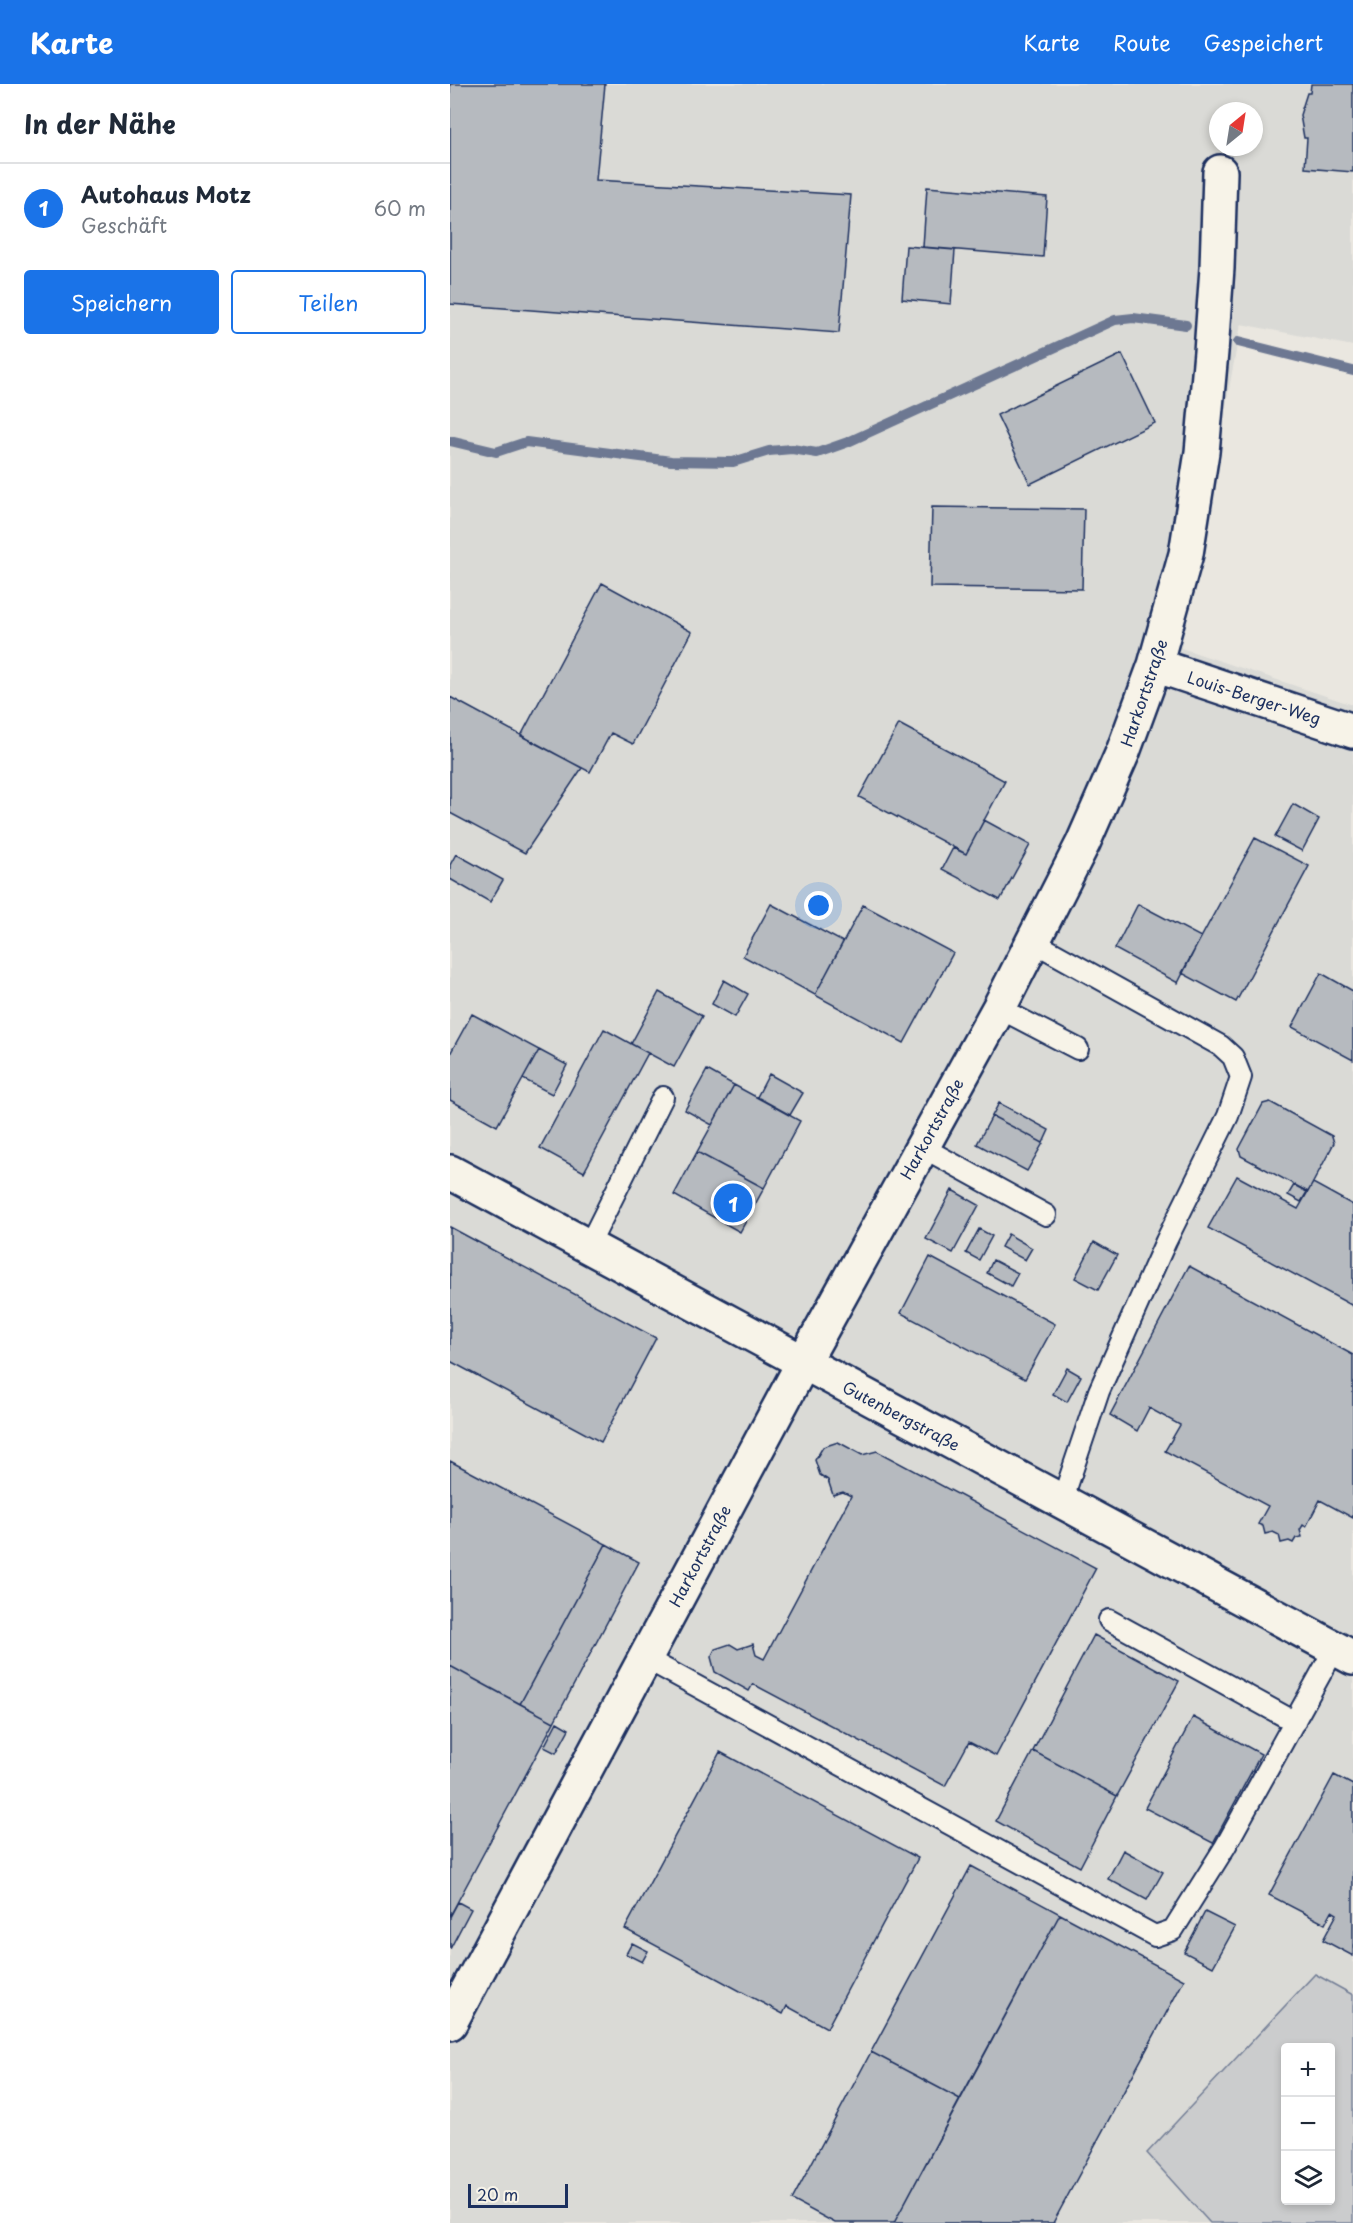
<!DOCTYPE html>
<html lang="de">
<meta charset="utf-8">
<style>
body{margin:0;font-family:"Playpen Sans",sans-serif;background:#f6f6f7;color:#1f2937}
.controls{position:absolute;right:18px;bottom:18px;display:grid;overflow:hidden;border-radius:6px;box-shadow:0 3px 9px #0003}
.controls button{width:54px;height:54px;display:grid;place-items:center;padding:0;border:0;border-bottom:2px solid #e0e1e3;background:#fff;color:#1f2937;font:30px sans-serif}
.compass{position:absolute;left:759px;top:18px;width:54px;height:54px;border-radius:50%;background:#fff;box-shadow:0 3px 9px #0003;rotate:30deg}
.scale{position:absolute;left:18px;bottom:15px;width:100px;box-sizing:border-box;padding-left:6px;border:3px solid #1b2f5e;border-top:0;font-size:16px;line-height:21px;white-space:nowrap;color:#1b2f5e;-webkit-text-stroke:4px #f7f3e8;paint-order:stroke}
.you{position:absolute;left:369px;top:822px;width:21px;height:21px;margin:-15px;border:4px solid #fff;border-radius:50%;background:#1a73e8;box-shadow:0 0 0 9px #1a73e833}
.badge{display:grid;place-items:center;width:39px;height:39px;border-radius:50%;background:#1a73e8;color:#fff;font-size:20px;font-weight:700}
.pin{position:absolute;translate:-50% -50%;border:3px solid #fff;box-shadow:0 2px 6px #0006}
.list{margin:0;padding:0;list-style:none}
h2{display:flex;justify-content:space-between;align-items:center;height:78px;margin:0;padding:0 24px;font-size:26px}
h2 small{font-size:20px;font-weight:400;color:#747a83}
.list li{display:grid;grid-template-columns:39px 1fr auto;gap:18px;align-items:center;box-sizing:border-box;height:90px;padding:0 24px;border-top:2px solid #e0e1e3}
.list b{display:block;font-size:22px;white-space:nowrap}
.list p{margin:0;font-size:20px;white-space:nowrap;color:#747a83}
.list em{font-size:20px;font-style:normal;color:#747a83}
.actions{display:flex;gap:12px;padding:18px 24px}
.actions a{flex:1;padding:14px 0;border:2px solid #1a73e8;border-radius:6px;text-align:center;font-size:21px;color:#1a73e8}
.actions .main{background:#1a73e8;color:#fff}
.icon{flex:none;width:33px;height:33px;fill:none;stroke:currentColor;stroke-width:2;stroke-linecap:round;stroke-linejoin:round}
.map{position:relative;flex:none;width:903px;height:2139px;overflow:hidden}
header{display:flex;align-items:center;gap:36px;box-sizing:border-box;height:84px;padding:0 30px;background:#1a73e8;color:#fff}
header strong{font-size:28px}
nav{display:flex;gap:33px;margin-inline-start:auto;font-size:21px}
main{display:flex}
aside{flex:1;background:#fff}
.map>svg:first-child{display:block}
.built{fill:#dadad6;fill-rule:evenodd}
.green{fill:#cbcccd;stroke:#737e96;stroke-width:1.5;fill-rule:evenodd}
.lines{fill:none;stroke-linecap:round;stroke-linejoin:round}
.stream{stroke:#6d7892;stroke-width:10}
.building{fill:#b6babf;stroke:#1b2f5e;stroke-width:1.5}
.service-casing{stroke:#1b2f5e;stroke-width:24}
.minor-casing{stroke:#1b2f5e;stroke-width:38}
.tertiary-casing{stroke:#1b2f5e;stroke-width:38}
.service{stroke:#f7f3e8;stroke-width:20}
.minor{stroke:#f7f3e8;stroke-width:33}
.tertiary{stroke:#f7f3e8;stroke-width:33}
.labels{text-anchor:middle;stroke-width:4.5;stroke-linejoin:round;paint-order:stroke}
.street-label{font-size:16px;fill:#1b2f5e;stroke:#f7f3e8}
</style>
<header>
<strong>Karte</strong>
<nav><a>Karte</a><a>Route</a><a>Gespeichert</a></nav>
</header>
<main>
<aside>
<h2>In der Nähe<small></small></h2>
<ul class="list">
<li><span class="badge">1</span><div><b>Autohaus Motz</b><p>Geschäft</p></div><em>60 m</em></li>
</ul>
<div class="actions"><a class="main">Speichern</a><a>Teilen</a></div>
</aside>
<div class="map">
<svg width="903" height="2139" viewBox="0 0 903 2139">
<rect width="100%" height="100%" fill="#eae7e0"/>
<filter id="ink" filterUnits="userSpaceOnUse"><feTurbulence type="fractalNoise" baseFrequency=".0167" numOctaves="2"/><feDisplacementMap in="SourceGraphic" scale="12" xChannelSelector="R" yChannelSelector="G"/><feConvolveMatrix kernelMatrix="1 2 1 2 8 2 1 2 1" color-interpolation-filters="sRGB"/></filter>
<g filter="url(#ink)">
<path class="built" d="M0,0H903V262L791,240L731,564L903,621V1911L865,1890L697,2069L760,2139H0ZM768,27H804V63H768Z"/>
<path class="green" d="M865,1890L903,1911V2139H760L697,2069ZM836,1964H880V2116H836Z"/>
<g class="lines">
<path class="stream" d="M788,258L903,287
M0,357L46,368L76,358L221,377L283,378L319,367L342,365L367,369L398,358L665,236L683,234L736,241"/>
</g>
<path class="building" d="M0,0H155L146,96L401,111L389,249L0,220Z
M861,0H903V88L855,84L857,54H854L850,31L857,9H860Z
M477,103L597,113L593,173L473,163Z
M456,162L505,166L501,220L452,215Z
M672,270L705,339L580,400L547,331Z
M482,423L634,425L632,505L480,503Z
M152,499L242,548L183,660L161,649L140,688L71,652Z
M0,613L132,684L75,769L0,729Z
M449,640L555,697L516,770L409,713Z
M843,720L869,735L852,767L825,753Z
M534,736L580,761L550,816L492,785L503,764L516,770Z
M805,754L859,782L786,918L732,889Z
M6,770L53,796L40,818L0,795V781Z
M321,820L393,858L365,911L293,872Z
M688,820L751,853L728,899L665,865Z
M413,821L503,869L454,959L365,911Z
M871,889L903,907V976L842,943Z
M274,896L298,910L285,933L262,920Z
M209,908L252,932L224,983L181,960Z
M22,930L89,966L47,1042L0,1016V970Z
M154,945L198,969L134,1088L90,1064Z
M89,966L117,981L102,1010L73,995Z
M257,986L284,1001L262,1041L235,1026Z
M319,990L353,1009L340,1031L307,1013Z
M284,1001L350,1037L314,1104L247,1068Z
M820,1018L882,1052L884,1059L858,1108L791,1072L789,1065L813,1020Z
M549,1019L599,1046L593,1059L542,1032Z
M542,1032L593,1059L577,1087L527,1060Z
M247,1068L314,1104L290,1148L224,1111Z
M787,1092L848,1125L863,1099L903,1121V1222L758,1144Z
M844,1101L857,1108L851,1118L838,1111Z
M502,1106L529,1121L503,1169L476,1155Z
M0,1143L206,1254L151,1358L0,1277Z
M529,1145L542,1152L529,1176L516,1169Z
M558,1150L582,1164L575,1176L551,1163Z
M644,1158L667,1171L648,1206L625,1194Z
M480,1173L605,1240L575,1295L451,1229Z
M543,1176L568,1189L561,1202L537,1189Z
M739,1182L903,1271V1434L870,1416L856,1443L853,1441L850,1446L852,1453L846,1454L843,1459L839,1457L831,1459L829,1451L823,1448L815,1450L813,1442L808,1440L818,1422L715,1367L730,1341L699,1324L687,1347L660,1331Z
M617,1284L631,1292L617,1318L603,1310Z
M388,1358L412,1371L427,1367L646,1484L546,1672L519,1658L495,1702L303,1600L299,1607L265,1588L261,1573L265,1565L280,1560L288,1565L303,1560L306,1571L314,1575L401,1412L393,1408L383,1411L378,1396L370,1391L365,1376L373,1363Z
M0,1377L156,1460L70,1620L0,1582Z
M156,1460L189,1478L104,1638L70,1620Z
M644,1551L729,1597L667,1712L583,1667Z
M0,1582L104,1638L0,1832Z
M743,1633L811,1670L763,1759L695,1724Z
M107,1638L119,1645L106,1669L94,1663Z
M583,1667L667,1712L630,1783L546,1737Z
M270,1668L468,1774L377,1944L337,1922L333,1930L175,1845Z
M884,1691L903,1701V1872L873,1856L887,1830L882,1827L875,1840L819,1811Z
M673,1766L713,1788L697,1816L658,1795Z
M521,1782L610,1830L510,2015L421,1968Z
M8,1818L21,1825L0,1865V1833Z
M755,1828L785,1843L763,1883L734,1868Z
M610,1830L734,1896L603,2139H444Z
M182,1859L198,1867L192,1878L176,1870Z
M421,1968L510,2015L444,2139H385L342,2116Z"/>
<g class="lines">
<defs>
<path id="service" d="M582,857L771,962L783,973L791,993L778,1032L716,1157L649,1307L612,1417
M549,924L628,965
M472,1063L596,1131
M138,1163L213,1013
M659,1536L845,1638
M195,1574L705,1852L723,1846L775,1763L885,1564"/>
<path id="minor" d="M705,581L903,647
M0,1939L353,1279L549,924L633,759L673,668L705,581L736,470L752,368L761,268L767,184L770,88"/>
<path id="tertiary" d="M0,1088L903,1574"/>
</defs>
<use href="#service" class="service-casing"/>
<use href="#minor" class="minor-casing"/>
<use href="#tertiary" class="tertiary-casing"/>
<use href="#service" class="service"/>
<use href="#minor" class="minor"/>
<use href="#tertiary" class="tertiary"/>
</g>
</g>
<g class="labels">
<g class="street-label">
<text transform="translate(694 609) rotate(-71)" y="6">Harkortstraße</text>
<text transform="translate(804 614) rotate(18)" y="6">Louis-Berger-Weg</text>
<text transform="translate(482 1045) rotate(-61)" y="6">Harkortstraße</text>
<text transform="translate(451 1332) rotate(28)" y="6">Gutenbergstraße</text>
<text transform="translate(250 1472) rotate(-62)" y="6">Harkortstraße</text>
</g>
</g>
</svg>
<div class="controls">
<button>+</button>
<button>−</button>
<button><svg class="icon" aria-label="layers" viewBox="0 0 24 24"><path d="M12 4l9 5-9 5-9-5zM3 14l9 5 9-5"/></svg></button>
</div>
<svg class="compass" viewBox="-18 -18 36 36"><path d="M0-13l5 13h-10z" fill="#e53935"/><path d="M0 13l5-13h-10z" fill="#747a83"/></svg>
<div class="scale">20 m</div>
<div class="you"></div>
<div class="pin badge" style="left:283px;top:1119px">1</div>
</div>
</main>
